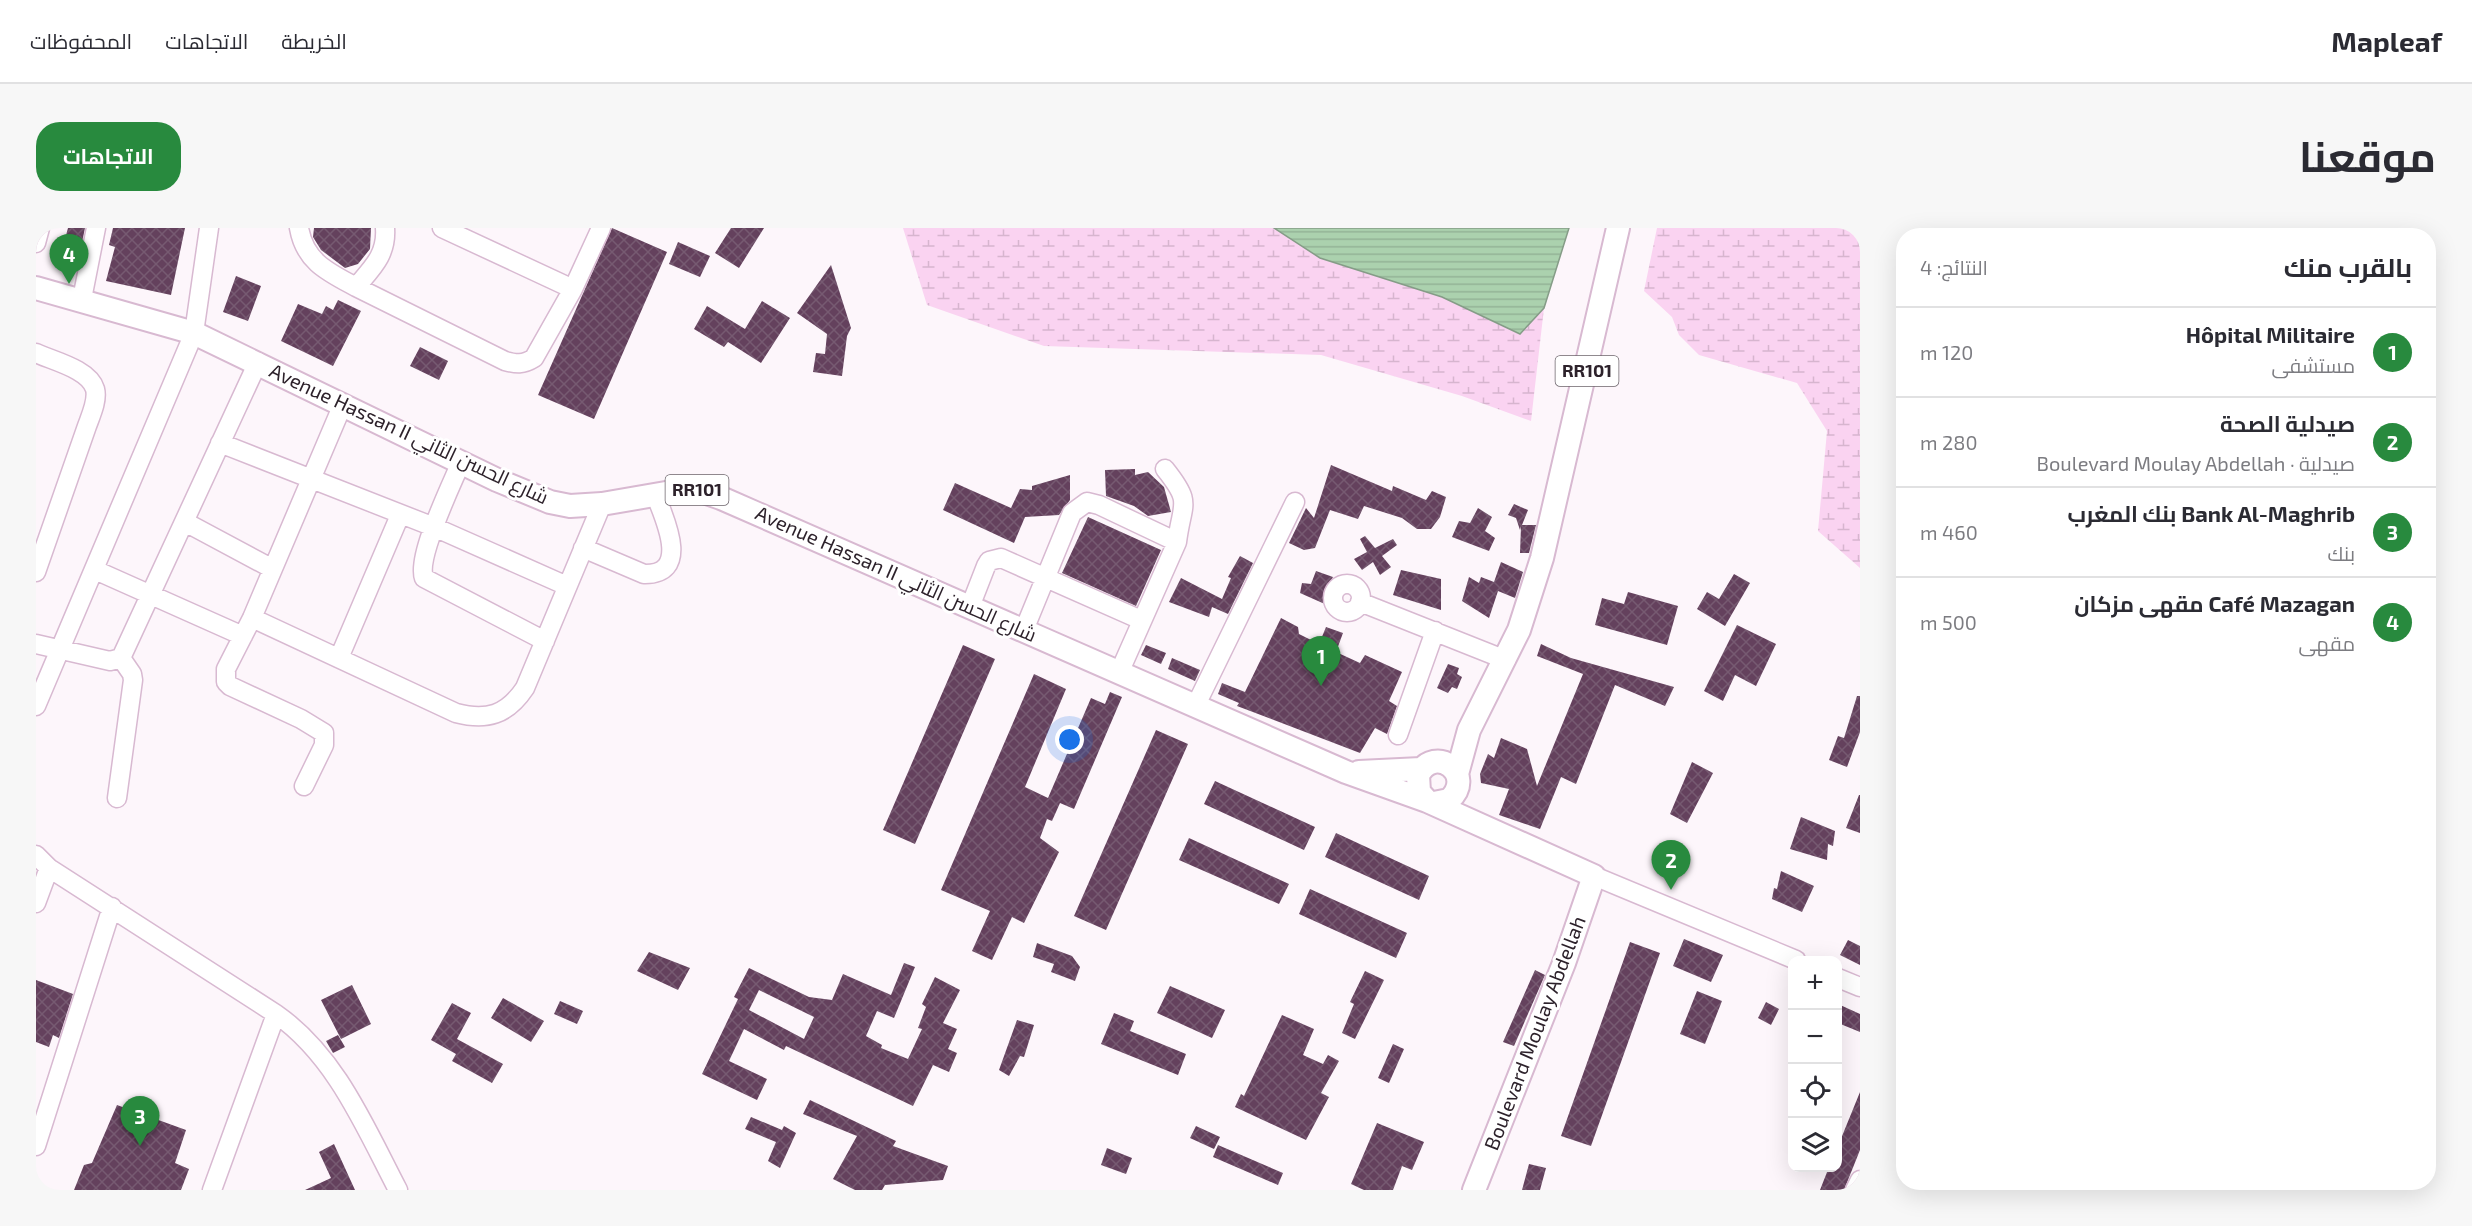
<!DOCTYPE html>
<html lang="ar">
<meta charset="utf-8">
<style>
body{margin:0;font-family:"Exo 2",Cairo,sans-serif;background:#f7f7f7;color:#2b2b33;direction:rtl}
.controls{position:absolute;right:18px;bottom:18px;display:grid;overflow:hidden;border-radius:12px;box-shadow:0 6px 24px #0002}
.controls button{width:54px;height:54px;display:grid;place-items:center;padding:0;border:0;border-bottom:2px solid #e1e1e2;background:#fff;color:#2b2b33;font:30px sans-serif}
.you{position:absolute;left:1034px;top:512px;width:21px;height:21px;margin:-15px;border:4px solid #fff;border-radius:50%;background:#1a73e8;box-shadow:0 0 0 9px #1a73e833}
.badge{display:grid;place-items:center;width:39px;height:39px;border-radius:50%;background:#288a3e;color:#fff;font-size:20px;font-weight:700}
.pin{position:absolute;translate:-50% -50px;filter:drop-shadow(0 2px 3px #0008)}
.pin::after{content:'';position:absolute;top:32px;width:21px;height:18px;background:inherit;clip-path:polygon(0 0,100% 0,50% 100%)}
.list{margin:0;padding:0;list-style:none}
h2{display:flex;justify-content:space-between;align-items:center;height:78px;margin:0;padding:0 24px;font-size:26px}
h2 small{font-size:20px;font-weight:400;color:#7c7c81}
.list li{display:grid;grid-template-columns:39px 1fr auto;gap:18px;align-items:center;box-sizing:border-box;height:90px;padding:0 24px;border-top:2px solid #e1e1e2}
.list b{display:block;font-size:22px;white-space:nowrap}
.list p{margin:0;font-size:20px;white-space:nowrap;color:#7c7c81}
.list em{font-size:20px;font-style:normal;color:#7c7c81}
.icon{flex:none;width:33px;height:33px;fill:none;stroke:currentColor;stroke-width:2;stroke-linecap:round;stroke-linejoin:round}
.map{position:relative;flex:none;width:1824px;height:962px;overflow:hidden;direction:ltr;border-radius:24px}
header{display:flex;align-items:center;gap:36px;box-sizing:border-box;height:84px;padding:0 30px;background:#fff;border-bottom:2px solid #e1e1e2}
header strong{font-size:28px}
nav{display:flex;gap:33px;margin-inline-start:auto;font-size:21px}
.intro{display:flex;align-items:center;justify-content:space-between;box-sizing:border-box;height:144px;padding:0 36px}
h1{margin:0;font-size:42px}
.button{padding:15px 27px;border-radius:24px;background:#288a3e;color:#fff;font-size:21px;font-weight:700}
main{display:flex;gap:36px;padding:0 36px}
aside{flex:1;background:#fff;border-radius:24px;box-shadow:0 6px 24px #0002}
.map>svg:first-child{display:block}
.wetland{fill:url(#wetland-marsh)}
.water{fill:url(#water-rules);stroke:#859c87;stroke-width:1.5}
.building{fill:url(#building-cross-hatch);fill-rule:evenodd}
.lines{fill:none;stroke-linecap:round;stroke-linejoin:round}
.minor-casing{stroke:#d8b9d1;stroke-width:21}
.major-casing{stroke:#d8b9d1;stroke-width:26}
.minor{stroke:#fff;stroke-width:18}
.major{stroke:#fff;stroke-width:22}
.labels{text-anchor:middle;stroke-width:6;stroke-linejoin:round;paint-order:stroke}
.shield{fill:#fff;stroke:#6c646b;stroke-width:1.5}
.shield-label{font-size:18px;font-weight:bold;fill:#2d222b}
.street-label{font-size:20px;fill:#2d222b;stroke:#fff}
</style>
<header>
<strong>Mapleaf</strong>
<nav><a>الخريطة</a><a>الاتجاهات</a><a>المحفوظات</a></nav>
</header>
<div class="intro"><h1>موقعنا</h1><a class="button">الاتجاهات</a></div>
<main>
<aside>
<h2>بالقرب منك<small>النتائج: 4</small></h2>
<ul class="list">
<li><span class="badge">1</span><div><b>Hôpital Militaire</b><p>مستشفى</p></div><em>120 m</em></li>
<li><span class="badge">2</span><div><b>صيدلية الصحة</b><p>صيدلية · Boulevard Moulay Abdellah</p></div><em>280 m</em></li>
<li><span class="badge">3</span><div><b>Bank Al-Maghrib بنك المغرب</b><p>بنك</p></div><em>460 m</em></li>
<li><span class="badge">4</span><div><b>Café Mazagan مقهى مزكان</b><p>مقهى</p></div><em>500 m</em></li>
</ul>
</aside>
<div class="map">
<svg width="1824" height="962" viewBox="0 0 1824 962">
<defs>
<pattern id="wetland-marsh" width="20" height="14" patternUnits="userSpaceOnUse" patternTransform="scale(1.5)"><rect width="20" height="14" fill="#fad3f1"/><path d="M1 5h8M5 5V1M11 12h8M15 12V8" fill="none" stroke="#d7b5cf"/></pattern>
<pattern id="water-rules" width="6" height="5" patternUnits="userSpaceOnUse" patternTransform="scale(1.5)"><rect width="6" height="5" fill="#abd1ae"/><path d="M0 2.5h6" fill="none" stroke="#93b396"/></pattern>
<pattern id="building-cross-hatch" width="8" height="8" patternUnits="userSpaceOnUse" patternTransform="scale(1.5)"><rect width="8" height="8" fill="#64415d"/><path d="M0 0l8 8M0 8l8-8" fill="none" stroke="#765a71"/></pattern>
</defs>
<rect width="100%" height="100%" fill="#fdf6fb"/>
<path class="wetland" d="M867,0H1238L1284,30L1406,69L1483,106L1508,80L1495,193L1426,168L1285,127L1008,118L891,77Z
M1621,0H1824V340L1782,303L1791,203L1761,155L1663,127L1643,107L1636,89L1608,63Z"/>
<path class="water" d="M1238,0H1533L1508,80L1484,106L1406,69L1284,30Z"/>
<path class="building" d="M32,0H49L42,34L24,29Z
M77,0H149L135,67L70,53L79,19L73,17Z
M278,0H335L334,21L322,36L309,40L285,22L277,9Z
M576,0L631,24L558,191L502,167Z
M695,0H728L703,40L679,25Z
M642,14L674,28L664,49L633,36Z
M795,37L815,100L811,108L806,148L777,144L780,125L789,126L791,106L761,85Z
M200,48L225,58L212,93L187,84Z
M302,72L325,83L297,138L245,113L262,76L286,86L290,78L297,82Z
M726,73L754,90L725,135L692,114L688,119L658,101L671,78L709,101Z
M384,119L412,133L403,152L374,138Z
M1295,237L1356,263L1357,258L1390,272L1396,263L1410,269L1404,289L1395,301H1381L1366,290L1328,278L1322,291L1294,282L1279,320L1268,322L1253,315L1270,280L1278,290Z
M1099,241V247L1112,244L1128,259L1135,284L1112,288L1098,278L1070,268L1069,242Z
M1034,247V272L1023,287L989,289L978,315L907,282L919,255L975,280L984,261L996,262V258Z
M1478,276L1492,282L1486,297H1500L1493,325H1484L1485,298L1484,302L1480,290L1472,287Z
M1442,280L1456,289L1449,303L1459,310L1453,323L1416,309L1423,293L1434,295Z
M1052,289L1125,322L1100,378L1026,345Z
M1329,308L1339,320L1357,311L1361,317L1346,328L1355,339L1344,347L1337,334L1326,342L1318,331L1331,324L1324,311Z
M1204,328L1217,335L1192,386L1176,379L1173,389L1133,374L1145,350L1186,371L1195,350L1192,349Z
M1465,334L1487,344L1479,370L1462,363L1453,390L1426,373L1433,349L1443,355L1445,349L1458,354Z
M1365,342L1405,351V382L1357,367Z
M1280,343L1297,349L1291,361L1295,366L1291,377L1264,365L1266,355L1275,356Z
M1698,346L1714,355L1689,398L1661,381L1671,364L1683,371Z
M1592,364L1642,378L1631,417L1559,397L1566,370L1588,376Z
M1245,390L1262,399L1263,406L1283,416L1290,399L1307,405L1300,424L1324,435L1329,427L1366,444L1353,473L1361,478L1351,506L1339,500L1324,525L1201,478L1203,475L1182,466L1186,455L1209,464Z
M1701,397L1740,416L1720,458L1699,447L1687,473L1668,463Z
M1505,416L1535,430L1638,459L1629,478L1579,457L1540,556L1525,549L1504,601L1463,587L1473,561L1445,555L1444,546L1452,526L1458,530L1465,510L1491,521L1501,558L1547,446L1501,428Z
M927,417L959,431L879,616L847,602Z
M1110,417L1130,425L1125,436L1105,427Z
M1136,430L1164,442L1159,453L1132,441Z
M1412,436L1423,440L1421,446L1426,449L1421,461L1416,459L1412,465L1401,460Z
M998,446L1030,461L989,559L1012,570L1055,470L1069,476L1074,464L1086,469L1038,581L1024,575L1016,593L1011,591L1004,610L1023,624L988,695L976,689L956,732L936,723L954,683L905,662Z
M1821,468H1824V504L1811,539L1793,532L1802,508L1808,510Z
M1120,502L1152,516L1070,702L1038,688Z
M1656,534L1677,545L1651,595L1634,586Z
M1179,553L1279,599L1268,622L1168,576Z
M1823,567H1824V605L1810,600Z
M1765,589L1799,603L1797,618L1792,616L1791,632L1754,621Z
M1300,605L1393,648L1383,672L1289,629Z
M1153,610L1253,656L1243,676L1143,632Z
M1745,643L1778,658L1766,684L1736,671L1738,660L1741,661Z
M1274,661L1371,705L1360,730L1263,686Z
M1648,711L1687,727L1675,754L1637,738Z
M1812,712L1824,718V737L1804,727Z
M1594,714L1624,725L1555,918L1525,908Z
M1001,715L1036,728L1044,739L1039,753L1015,744L1018,736L997,729Z
M613,724L654,740L642,762L601,743Z
M868,735L879,739L858,790L841,783L830,808L846,817L845,820L872,831L886,801L882,800L890,779L886,776L899,749L924,762L907,795L921,801L912,821L921,825L913,844L897,837L877,878L750,818L748,822L708,801L693,833L731,851L721,872L666,846L702,771L698,769L713,740L773,769L796,772L807,746L855,767ZM723,762L778,789L768,811L713,782Z
M1499,742L1509,747L1478,818L1467,814Z
M1329,743L1348,752L1319,811L1306,805L1318,776L1314,774Z
M0,752L37,766L23,810L17,807L13,819L0,814Z
M316,757L335,796L305,811L285,772Z
M1134,758L1189,782L1176,810L1121,785Z
M1661,763L1686,773L1669,816L1644,806Z
M467,770L508,793L495,814L455,790Z
M524,773L547,783L541,796L518,786Z
M1730,774L1743,781L1735,797L1722,790Z
M416,775L435,785L421,811L467,836L456,855L416,833L420,826L395,812Z
M1802,776L1824,786V804L1802,795Z
M1078,785L1098,793L1094,803L1150,826L1142,847L1065,816Z
M1246,787L1278,801L1267,827L1287,836L1292,827L1303,833L1285,865L1293,869L1270,912L1199,879L1205,866L1208,868Z
M981,792L998,797L988,829L984,828L973,848L963,842Z
M302,807L309,819L297,825L290,813Z
M1357,816L1368,821L1353,855L1342,850Z
M1824,864V922L1808,962H1784L1793,939H1802V918Z
M774,872L860,913L857,918L912,938L907,952L849,957L846,962H819L797,951L821,908L767,886Z
M81,877L150,902L139,935L153,941L145,962H38L48,937L56,935Z
M715,889L746,902L748,898L760,905L744,940L732,933L740,914L709,901Z
M1341,895L1388,914L1376,942L1366,938L1357,962H1328L1315,956Z
M1160,898L1184,909L1178,921L1154,910Z
M298,916L319,962H269L295,950L283,924Z
M1182,917L1247,945L1242,957L1177,929Z
M1071,920L1096,930L1090,946L1065,937Z
M1493,936L1510,940L1504,962H1486Z"/>
<g class="lines">
<defs>
<path id="minor" d="M263,0C269,34 292,44 320,59C336,40 351,27 349,0
M406,0L537,61
M0,15L4,0
M320,59L469,133C480,136 487,137 498,130L537,61L565,0
M46,71L60,0
M0,125C17,133 53,141 59,161C62,172 55,187 51,198L0,344
M184,215L398,299L531,358
M425,234C416,256 380,329 388,350L509,413
M1129,241C1157,276 1146,274 1141,314
M149,294L235,340
M547,320L608,346C656,347 628,289 619,266
M59,342L207,408
M1297 370a14 14 0 1 1 28 0a14 14 0 1 1-28 0Z
M1324,374L1470,432
M934,379L950,338L953,333L965,330L1105,392
M216,390L420,485C451,493 471,487 489,460L566,276
M988,402L1036,285L1051,274L1063,277L1141,314L1083,445
M0,416L74,433L85,430L222,134
M303,430L364,287
M0,478L158,105L173,0
M1159,479L1259,274
M1362,507L1399,403
M268,558L288,517V505L265,491L194,458L190,454V441L216,390L307,176
M81,570L97,452L96,446L85,430
M0,627L13,640L240,786L176,962
M1558,648L1760,732
M0,675L13,640
M1802,750L1824,759
M240,786C300,828 329,899 362,962
M0,918L76,679
M1819,962L1824,952"/>
<path id="major" d="M0,60L158,105L461,252L514,274L534,278L566,276L647,262L665,263L685,270L1310,544L1391,573
M1323,544L1385,541
M1421,546L1433,502L1483,402L1506,330L1582,0
M1398,575L1413,572C1441,547 1399,515 1382,547L1383,564L1391,573L1558,648L1528,735L1438,962"/>
</defs>
<use href="#minor" class="minor-casing"/>
<use href="#major" class="major-casing"/>
<use href="#minor" class="minor"/>
<use href="#major" class="major"/>
</g>
<g class="labels">
<g class="shield">
<rect x="1519.5" y="128" width="63" height="30" rx="4.5"/>
<rect x="629.5" y="247" width="63" height="30" rx="4.5"/>
</g>
<g class="shield-label">
<text x="1551" y="149">RR101</text>
<text x="661" y="268">RR101</text>
</g>
<g class="street-label">
<text transform="translate(373 206) rotate(25)" y="7">Avenue Hassan II شارع الحسن الثاني</text>
<text transform="translate(860 346) rotate(24)" y="7">Avenue Hassan II شارع الحسن الثاني</text>
<text transform="translate(1499 805) rotate(-69)" y="7">Boulevard Moulay Abdellah</text>
</g>
</g>
</svg>
<div class="controls">
<button>+</button>
<button>−</button>
<button><svg class="icon" aria-label="locate" viewBox="0 0 24 24"><circle cx="12" cy="12" r="6"/><path d="M12 2v4M12 18v4M2 12h4M18 12h4"/></svg></button>
<button><svg class="icon" aria-label="layers" viewBox="0 0 24 24"><path d="M12 4l9 5-9 5-9-5zM3 14l9 5 9-5"/></svg></button>
</div>
<div class="you"></div>
<div class="pin badge" style="left:1285px;top:458px">1</div>
<div class="pin badge" style="left:1635px;top:662px">2</div>
<div class="pin badge" style="left:104px;top:918px">3</div>
<div class="pin badge" style="left:33px;top:56px">4</div>
</div>
</main>
